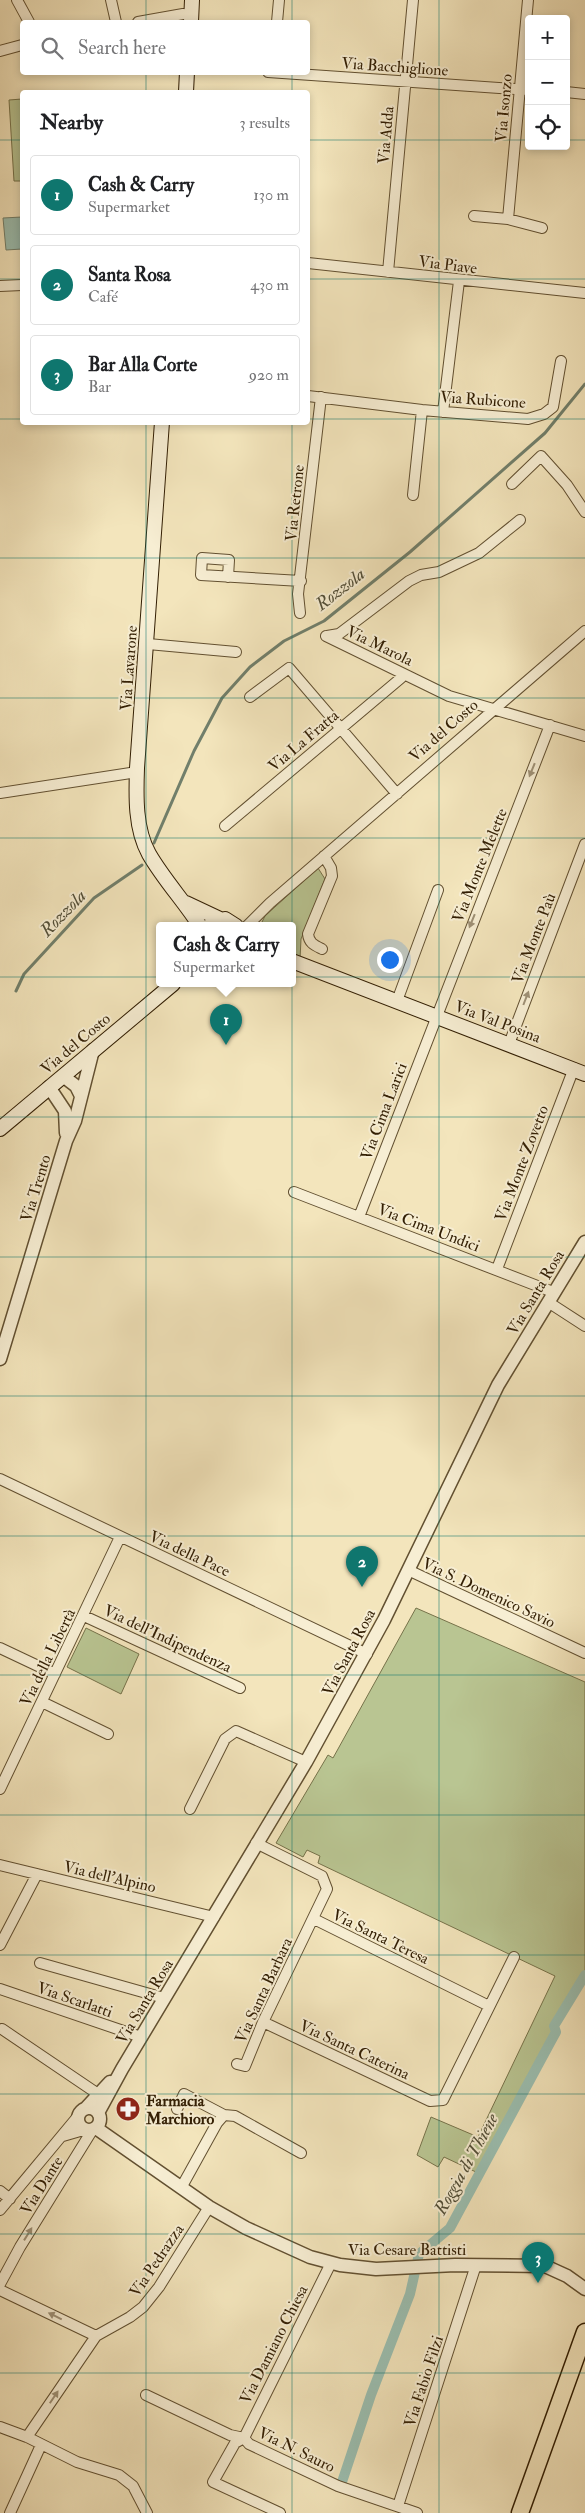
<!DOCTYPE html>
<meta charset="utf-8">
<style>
body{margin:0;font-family:"IM FELL Double Pica",serif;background:#f2f2f2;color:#202124}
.controls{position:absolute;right:15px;top:15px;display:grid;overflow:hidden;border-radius:5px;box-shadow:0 2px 8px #0003}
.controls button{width:45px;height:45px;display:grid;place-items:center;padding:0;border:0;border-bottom:1px solid #e0e0e0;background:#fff;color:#202124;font:25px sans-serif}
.you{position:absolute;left:389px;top:959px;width:18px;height:18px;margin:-12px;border:4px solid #fff;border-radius:50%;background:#1a73e8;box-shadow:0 0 0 8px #1a73e833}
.badge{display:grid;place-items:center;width:32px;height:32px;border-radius:50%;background:#0f766e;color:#fff;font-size:16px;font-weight:700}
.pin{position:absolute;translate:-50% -41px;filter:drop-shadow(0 1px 2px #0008)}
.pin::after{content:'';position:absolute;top:26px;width:18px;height:15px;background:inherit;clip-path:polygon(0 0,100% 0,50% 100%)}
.popup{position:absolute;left:156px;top:922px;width:140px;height:65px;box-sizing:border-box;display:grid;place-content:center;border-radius:5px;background:#fff;filter:drop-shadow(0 1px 4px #0005);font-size:16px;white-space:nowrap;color:#757577}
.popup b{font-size:19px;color:#202124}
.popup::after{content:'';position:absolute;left:50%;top:100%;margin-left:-10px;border:10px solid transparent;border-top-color:#fff}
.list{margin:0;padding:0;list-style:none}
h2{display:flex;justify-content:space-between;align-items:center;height:65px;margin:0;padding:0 20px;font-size:21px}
h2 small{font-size:16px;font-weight:400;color:#757577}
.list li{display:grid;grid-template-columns:32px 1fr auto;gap:15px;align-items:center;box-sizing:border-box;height:80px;margin:0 10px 10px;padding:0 10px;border:1px solid #e0e0e0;border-radius:5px}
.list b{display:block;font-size:19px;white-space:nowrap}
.list p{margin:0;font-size:16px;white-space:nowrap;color:#757577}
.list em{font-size:16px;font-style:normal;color:#757577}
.icon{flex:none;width:28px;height:28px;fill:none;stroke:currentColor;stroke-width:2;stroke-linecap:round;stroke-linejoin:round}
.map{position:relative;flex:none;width:585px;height:2513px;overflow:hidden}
.search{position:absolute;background:#fff;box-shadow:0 2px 8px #0003;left:20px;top:20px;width:290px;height:55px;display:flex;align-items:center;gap:12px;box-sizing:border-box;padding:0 18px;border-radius:5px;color:#757577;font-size:19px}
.panel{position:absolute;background:#fff;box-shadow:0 2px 8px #0003;left:20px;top:90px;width:290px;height:335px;border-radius:5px}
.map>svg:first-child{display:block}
.green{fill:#b9c592;stroke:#76724a}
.water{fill:#9bbfb1;stroke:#717f6b}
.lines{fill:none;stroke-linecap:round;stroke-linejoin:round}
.stream{stroke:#717f6b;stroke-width:3}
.canal{stroke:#9bbfb1;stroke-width:10}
.minor-casing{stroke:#625031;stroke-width:12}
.tertiary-casing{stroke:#625031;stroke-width:15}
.secondary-casing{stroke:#321e03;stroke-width:16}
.primary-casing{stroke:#321e03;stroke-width:19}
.minor{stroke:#f7eed3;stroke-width:10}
.tertiary{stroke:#f7eed3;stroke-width:12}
.secondary{stroke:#f7eed3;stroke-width:14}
.primary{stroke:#f3e5bc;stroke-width:16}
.oneway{fill:#9e9075}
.grid{fill:none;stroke:#0f766e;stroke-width:1;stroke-opacity:0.55}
.labels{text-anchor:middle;stroke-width:4;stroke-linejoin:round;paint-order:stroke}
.street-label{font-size:16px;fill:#321e03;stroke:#f7eed3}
.poi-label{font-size:16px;font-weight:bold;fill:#321e03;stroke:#f7eed3;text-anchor:start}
.water-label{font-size:18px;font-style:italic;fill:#524e37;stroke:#f7eed3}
</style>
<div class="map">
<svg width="585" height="2513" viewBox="0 0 585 2513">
<rect width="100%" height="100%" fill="#f3e5bc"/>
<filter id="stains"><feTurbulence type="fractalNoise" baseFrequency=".004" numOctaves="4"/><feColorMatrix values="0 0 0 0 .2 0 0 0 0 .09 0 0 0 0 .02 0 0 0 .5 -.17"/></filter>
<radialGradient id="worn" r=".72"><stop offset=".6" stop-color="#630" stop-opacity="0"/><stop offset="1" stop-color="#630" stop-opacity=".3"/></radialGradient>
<path class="green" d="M22,99V181H14L9,100Z
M318,868L325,879L301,939L300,959L292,954V926H260L265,916Z
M416,1608L585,1682V1973L476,2172L444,2157L438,2167L417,2155L431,2117L478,2137L555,1976L318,1863L320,1856L307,1850L303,1857L276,1843L328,1755L333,1758Z
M86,1628L139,1654L121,1694L67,1667Z"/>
<path class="water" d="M22,217V249L6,250L3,218Z"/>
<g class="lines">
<path class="stream" d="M154,843L194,751L222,698L250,667L284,641L324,621L410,552L545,433L585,384
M16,991L24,974L94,898L142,865"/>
<path class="canal" d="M342,2482L371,2395L410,2294L419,2254L450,2228L551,2041L556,2032L554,2026L585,1975"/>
<defs>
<path id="minor" d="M17,0L29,22
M111,0L116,22
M138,22L183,14L191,15
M277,22L279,0
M0,51L22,45
M268,72L529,90
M566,92L585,94
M474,216L508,219L542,228
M508,219L528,0
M308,263L585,293
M388,272L413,0
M0,286L22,285
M308,396L422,410L528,419L544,414L553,407L561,361
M443,412L459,281
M512,484L541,456L567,485L585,512
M413,495L422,410
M228,577L229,560L202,558L201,575L301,581
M300,613L298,594L321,397
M326,636L449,696L585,736
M327,636L339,634L409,581L421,575L439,572L479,553L520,520
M148,644L236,652
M250,697L289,668L397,794
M0,793L137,772
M225,826L401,678
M247,926L270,903L585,631
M322,949C314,945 309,943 308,934L332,876L331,868L324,856
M397,1001L438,890
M509,1044L585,844
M294,1192L553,1292
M359,1217L550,725
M497,1269L574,1068
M548,1302L585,1326
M0,1479L367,1654
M408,1570L585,1653
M84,1616L240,1688
M0,1648L55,1674
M42,1702L108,1734
M0,1789L120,1537
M190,1809L225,1739L236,1731L306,1762
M0,1865L214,1917
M314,1919L489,2006
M0,1945L37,1874
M40,1963L164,1998
M0,1989L141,2037
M263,2022L430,2101L443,2100L514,1957
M2,2029L98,2094
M237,2064L245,2066L263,2022L327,1889L322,1876L256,1843
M177,2109L184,2094L224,2115
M63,2136L87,2129
M181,2188L217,2123L224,2115L235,2116L301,2153
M0,2191L10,2199
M0,2210L79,2115
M0,2284L20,2247L93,2129
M0,2290L96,2336
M146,2395L230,2435L244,2438
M0,2427L27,2437L77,2462L119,2475L133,2486L147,2513
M27,2437L96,2336L130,2317L143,2307L159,2287L209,2207
M244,2438L331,2263
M244,2438L249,2444L338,2486L417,2513
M244,2438L235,2443L213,2482L280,2513
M398,2506L476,2265
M10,2513L41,2445"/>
<path id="tertiary" d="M63,1076L76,1086L81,1096
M49,1087L65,1111L66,1133
M0,1359L66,1141L75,1121L93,1050
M78 2119a11 11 0 1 1 22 0a11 11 0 1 1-22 0Z
M85,2109L110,2082
M98,2113L122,2069L306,1762L384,1620L498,1385L585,1242
M96,2128L209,2207L246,2228L310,2257L340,2265L376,2269L455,2265L545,2266L567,2276L585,2289"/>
<path id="secondary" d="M191,22L192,0
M186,92L187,72
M162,422L137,768C136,796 135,829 149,854C164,880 184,901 200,926
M186,903L220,919
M212,922L225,919L236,926
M292,961L585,1074
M0,1129L173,984"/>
<path id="primary" d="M520,2513L585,2332"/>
</defs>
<use href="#minor" class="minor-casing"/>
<use href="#tertiary" class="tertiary-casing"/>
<use href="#secondary" class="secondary-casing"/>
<use href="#primary" class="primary-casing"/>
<use href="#minor" class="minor"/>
<use href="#tertiary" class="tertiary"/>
<use href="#secondary" class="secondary"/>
<use href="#primary" class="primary"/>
</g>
<defs><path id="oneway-solid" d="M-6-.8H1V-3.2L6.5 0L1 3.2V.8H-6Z" transform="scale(1.25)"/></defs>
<g class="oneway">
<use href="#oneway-solid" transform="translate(532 770) rotate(112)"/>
<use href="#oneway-solid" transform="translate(472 921) rotate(112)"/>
<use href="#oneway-solid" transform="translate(526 998) rotate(-69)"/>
<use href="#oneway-solid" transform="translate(28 2234) rotate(-58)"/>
<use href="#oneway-solid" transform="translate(55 2316) rotate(-154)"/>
<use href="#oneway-solid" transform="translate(54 2397) rotate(-56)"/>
</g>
<path class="grid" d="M146,0V22M292,0V22M439,0V2513M146,72V92M292,72V92M0,140H22M308,140H529M566,140H585M0,279H22M308,279H585M0,419H22M308,419H585M146,422V2513M292,422V2513M0,558H585M0,698H585M0,838H585M0,977H585M0,1117H585M0,1257H585M0,1396H585M0,1536H585M0,1675H585M0,1815H585M0,1955H585M0,2094H585M0,2234H585M0,2373H585"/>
<defs>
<symbol id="pharmacy-disc" viewBox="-11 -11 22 22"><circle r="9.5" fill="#8f2418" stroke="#f7eed3"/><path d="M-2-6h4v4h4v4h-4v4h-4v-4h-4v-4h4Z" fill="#fff"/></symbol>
</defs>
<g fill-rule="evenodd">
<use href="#pharmacy-disc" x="114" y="2095" width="28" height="28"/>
</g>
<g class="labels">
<g class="street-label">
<text transform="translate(395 66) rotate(4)" y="6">Via Bacchiglione</text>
<text transform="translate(503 108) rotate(-85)" y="6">Via Isonzo</text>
<text transform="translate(385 135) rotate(-85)" y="6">Via Adda</text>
<text transform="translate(448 264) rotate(7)" y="6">Via Piave</text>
<text transform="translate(483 399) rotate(4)" y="6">Via Rubicone</text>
<text transform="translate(294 503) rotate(-84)" y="6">Via Retrone</text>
<text transform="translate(380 645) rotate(26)" y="6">Via Marola</text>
<text transform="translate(128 668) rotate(-86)" y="6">Via Lavarone</text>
<text transform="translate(443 730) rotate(-41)" y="6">Via del Costo</text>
<text transform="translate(303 740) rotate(-40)" y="6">Via La Fratta</text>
<text transform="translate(479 865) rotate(-68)" y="6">Via Monte Melette</text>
<text transform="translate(533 938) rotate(-69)" y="6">Via Monte Paù</text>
<text transform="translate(498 1021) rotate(21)" y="6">Via Val Posina</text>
<text transform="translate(75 1043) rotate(-40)" y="6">Via del Costo</text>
<text transform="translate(383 1111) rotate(-69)" y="6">Via Cima Larici</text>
<text transform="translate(521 1163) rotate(-69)" y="6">Via Monte Zovetto</text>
<text transform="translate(35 1188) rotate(-73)" y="6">Via Trento</text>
<text transform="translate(429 1227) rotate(21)" y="6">Via Cima Undici</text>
<text transform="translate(535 1292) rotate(-59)" y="6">Via Santa Rosa</text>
<text transform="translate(190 1553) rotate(25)" y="6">Via della Pace</text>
<text transform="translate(489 1592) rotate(25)" y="6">Via S. Domenico Savio</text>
<text transform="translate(168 1638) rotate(25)" y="6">Via dell'Indipendenza</text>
<text transform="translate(348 1652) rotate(-62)" y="6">Via Santa Rosa</text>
<text transform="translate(47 1657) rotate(-64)" y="6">Via della Libertà</text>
<text transform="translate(110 1876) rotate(13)" y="6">Via dell'Alpino</text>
<text transform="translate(381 1936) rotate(26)" y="6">Via Santa Teresa</text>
<text transform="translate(263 1990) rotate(-65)" y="6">Via Santa Barbara</text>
<text transform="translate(75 1999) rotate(19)" y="6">Via Scarlatti</text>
<text transform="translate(144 2001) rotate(-59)" y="6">Via Santa Rosa</text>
<text transform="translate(355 2049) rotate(25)" y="6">Via Santa Caterina</text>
<text transform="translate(41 2185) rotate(-58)" y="6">Via Dante</text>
<text x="407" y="2255">Via Cesare Battisti</text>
<text transform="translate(156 2260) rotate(-56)" y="6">Via Pedrazza</text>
<text transform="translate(273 2344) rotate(-63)" y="6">Via Damiano Chiesa</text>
<text transform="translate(423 2381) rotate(-72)" y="6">Via Fabio Filzi</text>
<text transform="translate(297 2449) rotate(26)" y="6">Via N. Sauro</text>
</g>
<g class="poi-label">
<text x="146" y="2106">Farmacia<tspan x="146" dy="18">Marchioro</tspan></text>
</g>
<g class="water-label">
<text transform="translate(340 589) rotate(-38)" y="6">Rozzola</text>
<text transform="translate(63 913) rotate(-46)" y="6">Rozzola</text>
<text transform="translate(466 2164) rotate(-61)" y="6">Roggia di Thiene</text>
</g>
</g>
<rect width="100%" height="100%" filter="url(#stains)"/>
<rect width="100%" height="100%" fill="url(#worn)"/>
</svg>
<div class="controls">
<button>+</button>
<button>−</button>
<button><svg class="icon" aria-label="locate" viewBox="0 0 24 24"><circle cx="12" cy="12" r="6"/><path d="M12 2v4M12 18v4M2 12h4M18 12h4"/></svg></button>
</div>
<div class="you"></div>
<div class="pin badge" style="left:226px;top:1045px">1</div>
<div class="popup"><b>Cash &amp; Carry</b>Supermarket</div>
<div class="pin badge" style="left:362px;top:1587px">2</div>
<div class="pin badge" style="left:538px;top:2283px">3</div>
<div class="search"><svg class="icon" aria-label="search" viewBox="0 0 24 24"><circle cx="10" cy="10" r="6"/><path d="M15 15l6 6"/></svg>Search here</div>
<section class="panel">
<h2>Nearby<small>3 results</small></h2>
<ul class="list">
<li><span class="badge">1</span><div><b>Cash &amp; Carry</b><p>Supermarket</p></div><em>130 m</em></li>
<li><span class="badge">2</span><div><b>Santa Rosa</b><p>Café</p></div><em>430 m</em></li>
<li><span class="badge">3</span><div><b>Bar Alla Corte</b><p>Bar</p></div><em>920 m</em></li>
</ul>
</section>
</div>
